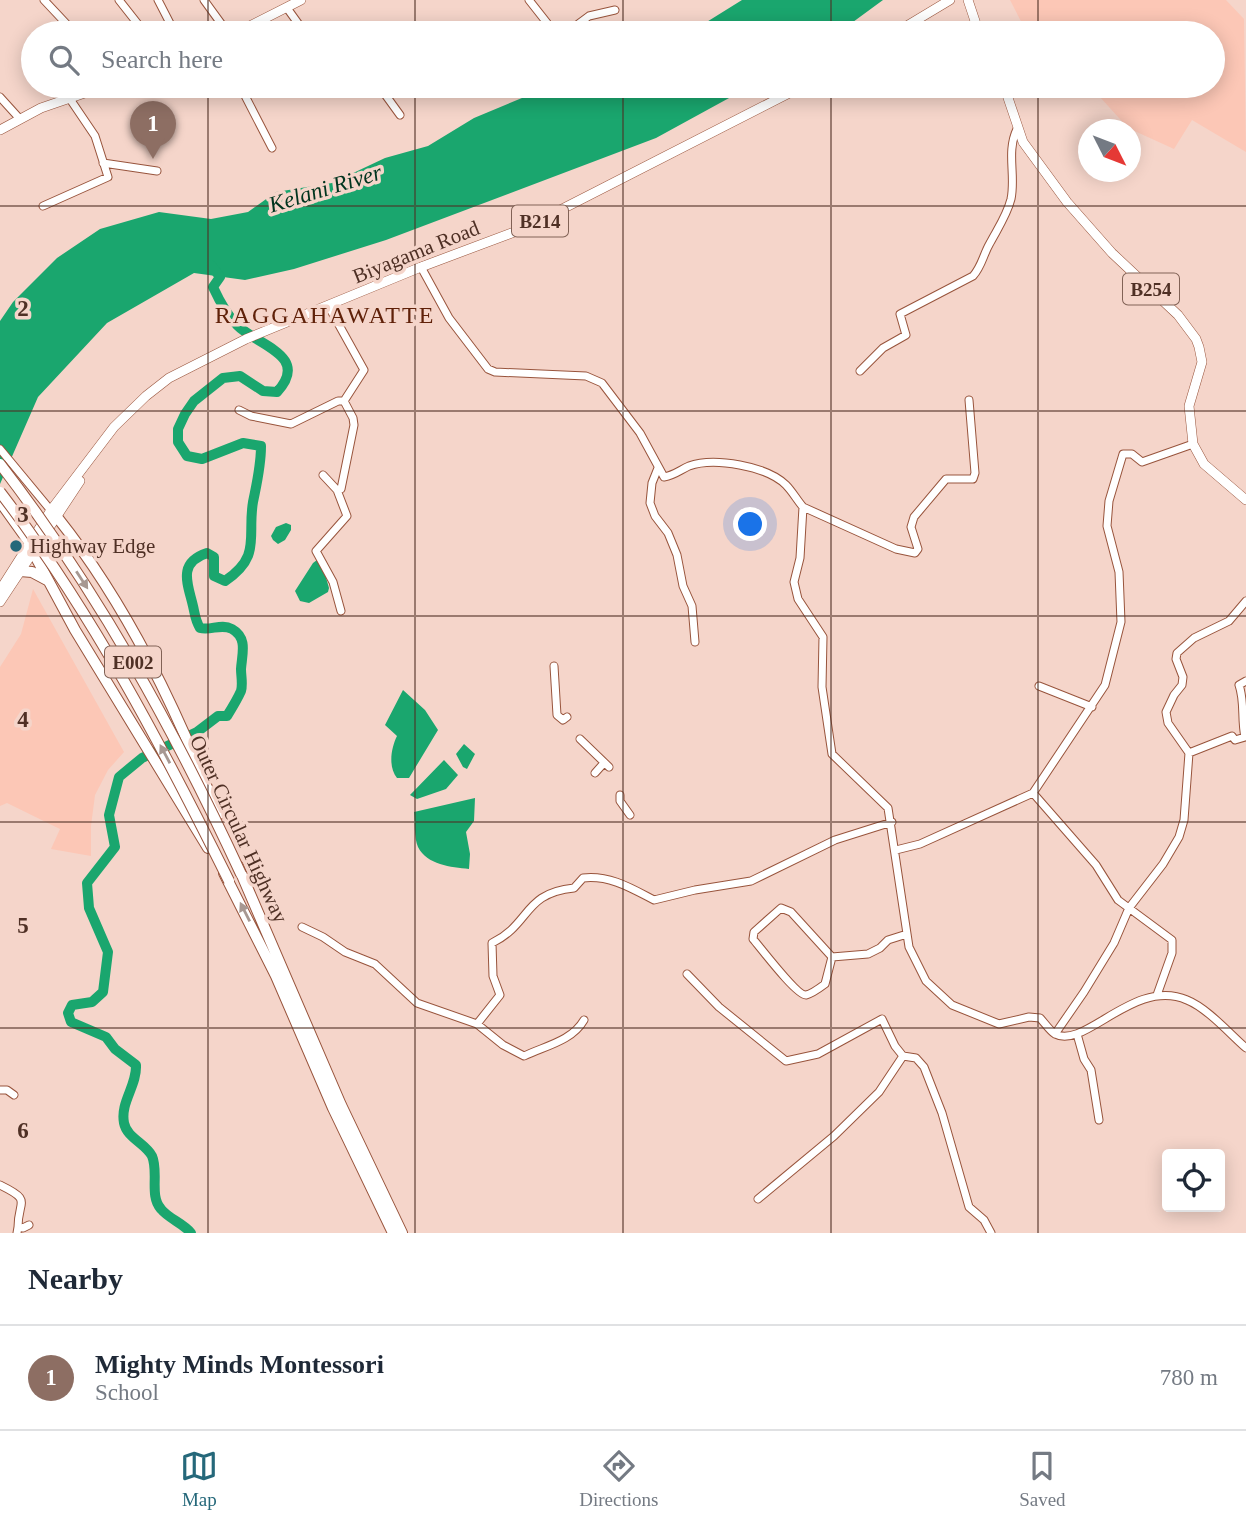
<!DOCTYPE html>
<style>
body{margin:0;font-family:"Times New Roman",serif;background:#f2f2f3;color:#1f2937}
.controls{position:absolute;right:21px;bottom:21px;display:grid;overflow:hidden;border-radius:7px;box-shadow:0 4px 18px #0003}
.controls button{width:63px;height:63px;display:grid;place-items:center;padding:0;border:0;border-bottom:2px solid #e0e1e3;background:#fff;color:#1f2937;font:35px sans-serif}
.compass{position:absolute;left:1078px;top:119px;width:63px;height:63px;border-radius:50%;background:#fff;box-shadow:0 4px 18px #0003;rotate:132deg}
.you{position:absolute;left:751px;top:525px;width:24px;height:24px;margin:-18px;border:5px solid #fff;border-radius:50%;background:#1a73e8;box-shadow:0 0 0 10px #1a73e833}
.badge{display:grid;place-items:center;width:46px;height:46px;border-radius:50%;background:#25687a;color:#fff;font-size:23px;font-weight:700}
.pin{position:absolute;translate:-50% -58px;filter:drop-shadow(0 2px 4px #0008)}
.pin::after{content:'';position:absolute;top:37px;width:24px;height:21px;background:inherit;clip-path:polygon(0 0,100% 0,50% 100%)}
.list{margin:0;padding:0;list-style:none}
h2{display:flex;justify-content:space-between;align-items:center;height:91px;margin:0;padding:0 28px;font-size:30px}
h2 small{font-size:23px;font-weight:400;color:#747a83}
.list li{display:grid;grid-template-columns:46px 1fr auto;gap:21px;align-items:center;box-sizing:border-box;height:105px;padding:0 28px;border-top:2px solid #e0e1e3}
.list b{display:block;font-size:26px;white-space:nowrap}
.list p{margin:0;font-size:23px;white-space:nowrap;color:#747a83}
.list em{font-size:23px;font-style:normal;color:#747a83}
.icon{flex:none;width:38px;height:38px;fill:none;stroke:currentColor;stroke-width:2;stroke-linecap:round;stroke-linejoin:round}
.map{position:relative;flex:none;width:1246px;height:1233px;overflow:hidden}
.search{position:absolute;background:#fff;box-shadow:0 4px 18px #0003;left:21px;right:21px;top:21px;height:77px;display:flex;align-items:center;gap:18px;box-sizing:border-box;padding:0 24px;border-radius:38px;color:#747a83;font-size:26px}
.sheet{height:196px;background:#fff}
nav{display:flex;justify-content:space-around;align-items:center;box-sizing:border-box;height:98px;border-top:2px solid #e0e1e3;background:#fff;font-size:19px;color:#747a83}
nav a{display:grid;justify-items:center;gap:4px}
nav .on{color:#25687a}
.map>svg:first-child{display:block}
.built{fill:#fcc7b6}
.water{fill:#1aa66e}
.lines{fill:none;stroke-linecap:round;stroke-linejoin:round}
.river{stroke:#1aa66e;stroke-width:10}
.minor-casing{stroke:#98543c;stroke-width:9}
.major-casing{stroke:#98543c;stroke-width:10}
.highway-casing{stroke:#98543c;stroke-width:12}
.minor{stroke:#fff;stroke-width:7}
.major{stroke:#fff;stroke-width:9}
.highway{stroke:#fff;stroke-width:10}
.highway-bridge-casing{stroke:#98543c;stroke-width:12;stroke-linecap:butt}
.highway-bridge{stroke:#fff;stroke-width:10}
.oneway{fill:#a79892}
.grid{fill:none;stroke:#4f3025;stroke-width:2;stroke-opacity:0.55}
.poi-dot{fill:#25687a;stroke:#f5d5ca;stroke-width:2.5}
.labels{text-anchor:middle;stroke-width:7;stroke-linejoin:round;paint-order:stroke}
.shield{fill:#f5d5ca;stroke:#816256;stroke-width:2}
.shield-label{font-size:19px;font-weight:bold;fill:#4f3025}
.street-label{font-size:21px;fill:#4f3025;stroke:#f5d5ca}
.poi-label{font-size:21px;fill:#4f3025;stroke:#f5d5ca;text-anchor:start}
.water-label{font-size:23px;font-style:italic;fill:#00341e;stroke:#f5d5ca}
.quarter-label{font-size:24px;letter-spacing:2px;fill:#602109;stroke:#f5d5ca}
.grid-label{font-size:23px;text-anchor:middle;font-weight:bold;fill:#4f3025;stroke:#f5d5ca;stroke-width:7;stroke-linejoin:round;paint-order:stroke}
</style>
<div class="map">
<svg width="1246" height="1233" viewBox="0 0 1246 1233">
<rect width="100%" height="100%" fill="#f5d5ca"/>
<path class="built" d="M1010,0H1226L1244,19L1246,152L1192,120L1174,149L1128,128L1090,86H1213V33H1027Z
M33,589L124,752L108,770L95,795L91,826V856L51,849L60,829L7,803L0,806V667L21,634Z"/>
<path class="water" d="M742,0H883L838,33H689Z
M551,86H751L656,138L386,240L294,269L245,280L194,273L107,323L38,397L0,484V321L13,302L57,258L100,229L159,212L211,219L248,212L276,192L332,183L385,158L428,146L474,118Z
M286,523L291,525V530L285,540L278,544L273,540L271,536L276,527Z
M317,560L323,567L329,588L328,592L309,603L300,601L295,591L313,563Z
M403,690L425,710L438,730L409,778H397C388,767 391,748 397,736L385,725Z
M464,744L475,754L467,769L463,767L456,754Z
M444,760L458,775L446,789L417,799L410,795Z
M475,798L474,821L466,832L470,854L469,869C451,867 427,865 418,847C414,838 415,822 414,812Z"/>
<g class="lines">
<path class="river" d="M191,1233C183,1223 169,1219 161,1209C149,1196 159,1172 152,1156C145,1143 127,1138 124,1123C120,1102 137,1086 136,1065L115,1049L106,1037L71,1022L68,1013L72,1005L92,1002L103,992L108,952L89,908L87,883L115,847L109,815L119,777L142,758L197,732L218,716H227C232,708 237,700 241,691C243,684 241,676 241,669C242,654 248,638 232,629C221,623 211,631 200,628C195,620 195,614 193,606C188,584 177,563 207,553L214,557V576L225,581C262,556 247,537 253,502C257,482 261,466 261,446L243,443L202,459L187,456L178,442V429L185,414L194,401L223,378L240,376L263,391L277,392C311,355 256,345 237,325C226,314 219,300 213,287L220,277L211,265"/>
<defs>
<path id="minor" d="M44,0L75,33
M119,0L145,33
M158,0L175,33
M204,0L228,33
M529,0L555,33
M287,8L305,33
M566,33L589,16L615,10
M240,86L272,148
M379,86L400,115
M0,97L19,118
M103,163L157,171
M43,206L108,177L95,136L70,99
M421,267L449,318L488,369L495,372L586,376L602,383L640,433L664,477C675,475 680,470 689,466C714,457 767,466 786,485C792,491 797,500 803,507L800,558L794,582L798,599L823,637L822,687L832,754L888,808L909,947L926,981L952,1005L999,1024L1029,1017L1040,1018C1044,1022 1050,1031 1055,1034C1085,1050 1134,977 1187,1000C1207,1008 1229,1033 1246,1048
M860,371L883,348L906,335L900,314L973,276C982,266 983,255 990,243C998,228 1007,215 1011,199C1016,175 1006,152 1017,129
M239,410L251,416L291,424L338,401H344L364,370L329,307
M0,449L53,513
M658,468L652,483L650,503L655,516L668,533L677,555L683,586L692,606L695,642
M323,475L337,490L341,489L354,425L353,418L344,401
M337,490L347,516L316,551L333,582L341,611
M0,504L30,546
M803,507L896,549L915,553L918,549L911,527L914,517L946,479H973L975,473L969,400
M554,666L557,715L563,720L567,717
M1039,686L1092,707
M580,739L609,767
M1189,753L1232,736L1235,740L1245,737C1241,719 1245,702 1239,685L1246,681
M595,773L604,763
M1033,793L1096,865L1118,900L1172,940V953L1157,995
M620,795V801L630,815
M896,850L920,844L1033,793L1105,685L1121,622L1119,572L1107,526L1109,501L1123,454H1132L1142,462L1193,444
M781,908L791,912L832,957L825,984C821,987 811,994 806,995C797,996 760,947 753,939L754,932Z
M302,927L323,937L345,952L375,964L417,1003L477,1024L500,995L493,976L492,943C531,924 523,893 574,888L583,878C610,875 631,888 654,900L695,890L751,881L835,840L892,822
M832,957L868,954L880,948L888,940L907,934
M687,974L719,1007L786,1061L818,1054L882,1019L895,1046L903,1056
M477,1024L503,1045L524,1056C545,1046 572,1041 584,1020
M1055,1034L1084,992L1114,943L1129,908L1163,864L1179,837L1184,820L1189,753L1168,723L1166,712L1174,695L1182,685L1183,677L1176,659L1177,653L1194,638L1229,621L1246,601
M1077,1034L1084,1059L1091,1070L1099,1120
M0,1090H7L14,1095
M0,1185C33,1201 18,1200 18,1227
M758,1199L834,1136L879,1092L903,1056L916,1058L924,1067L942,1113L969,1207L984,1220L991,1233
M17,1233L18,1227L23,1228L29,1225"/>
<path id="major" d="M968,0L979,33
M236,33L301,0
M895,33L950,0
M1004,86L1023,142L1067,202L1112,253L1178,315L1196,339L1199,347L1202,362L1189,406L1193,444L1204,464L1246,500
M0,130L41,108L105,86
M0,590L51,510L114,427L146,396L169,378L246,339L421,267L525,228L803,86
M0,602L80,481"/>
<path id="highway" d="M57,517C128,606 177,710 218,815
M33,552L75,630L208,848
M20,571L32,572L47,580
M238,866L341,1105L402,1233
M224,873L276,976L333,1108L393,1233"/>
</defs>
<use href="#minor" class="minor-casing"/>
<use href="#major" class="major-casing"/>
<use href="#highway" class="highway-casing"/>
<use href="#minor" class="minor"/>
<use href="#major" class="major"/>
<use href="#highway" class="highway"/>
<defs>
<path id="highway-bridge" d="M0,464C98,591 174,729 241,874
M0,492C92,612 162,746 229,881"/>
</defs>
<use href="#highway-bridge" class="highway-bridge-casing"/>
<use href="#highway-bridge" class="highway-bridge"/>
</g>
<defs><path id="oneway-solid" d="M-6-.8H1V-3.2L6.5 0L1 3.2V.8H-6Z" transform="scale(1.75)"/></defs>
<g class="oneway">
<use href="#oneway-solid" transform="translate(82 580) rotate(57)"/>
<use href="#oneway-solid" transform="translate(165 754) rotate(-118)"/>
<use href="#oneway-solid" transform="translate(245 912) rotate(-117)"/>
</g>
<path class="grid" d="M208,0V33M415,0V33M623,0V33M831,0V33M1038,0V33M208,86V1233M415,86V1233M623,86V1233M831,86V1233M1038,86V1233M0,206H1246M0,411H1246M0,616H1246M0,822H1246M0,1028H1246"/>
<circle class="poi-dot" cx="16" cy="546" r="7"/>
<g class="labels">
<g class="shield">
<rect x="512" y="205.5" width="56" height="31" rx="5"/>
<rect x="1123" y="273.5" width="56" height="31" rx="5"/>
<rect x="105" y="646.5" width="56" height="31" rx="5"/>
</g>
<g class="shield-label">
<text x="540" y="228">B214</text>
<text x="1151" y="296">B254</text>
<text x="133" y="669">E002</text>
</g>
<g class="street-label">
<text transform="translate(416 252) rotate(-22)" y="7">Biyagama Road</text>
<text transform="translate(239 829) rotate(65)" y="7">Outer Circular Highway</text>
</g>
<g class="poi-label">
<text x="30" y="553">Highway Edge</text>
</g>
<g class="water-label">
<text transform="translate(325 188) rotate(-17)" y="8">Kelani River</text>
</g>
<g class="quarter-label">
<text x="325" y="323">RAGGAHAWATTE</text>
</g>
</g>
<g class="grid-label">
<text x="23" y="316">2</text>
<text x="23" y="522">3</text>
<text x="23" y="727">4</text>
<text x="23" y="933">5</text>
<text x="23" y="1138">6</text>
</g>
</svg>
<div class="controls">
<button><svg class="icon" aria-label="locate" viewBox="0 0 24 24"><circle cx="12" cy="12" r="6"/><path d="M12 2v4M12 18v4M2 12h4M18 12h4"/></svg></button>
</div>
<svg class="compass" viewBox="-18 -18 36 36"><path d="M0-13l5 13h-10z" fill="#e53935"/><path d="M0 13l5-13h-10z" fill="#747a83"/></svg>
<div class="you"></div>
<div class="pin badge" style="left:153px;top:159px;background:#8d6e63">1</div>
<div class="search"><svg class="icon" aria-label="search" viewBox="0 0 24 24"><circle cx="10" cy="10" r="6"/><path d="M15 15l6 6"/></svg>Search here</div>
</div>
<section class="sheet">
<h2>Nearby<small></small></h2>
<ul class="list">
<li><span class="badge" style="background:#8d6e63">1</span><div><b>Mighty Minds Montessori</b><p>School</p></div><em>780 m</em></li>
</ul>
</section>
<nav>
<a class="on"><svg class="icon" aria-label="map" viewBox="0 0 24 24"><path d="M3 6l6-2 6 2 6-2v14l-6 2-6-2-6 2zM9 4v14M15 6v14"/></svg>Map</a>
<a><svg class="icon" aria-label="directions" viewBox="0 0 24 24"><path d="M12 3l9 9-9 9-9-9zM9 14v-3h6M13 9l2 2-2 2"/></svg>Directions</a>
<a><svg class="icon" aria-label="saved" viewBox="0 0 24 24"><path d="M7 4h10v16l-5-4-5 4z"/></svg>Saved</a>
</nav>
